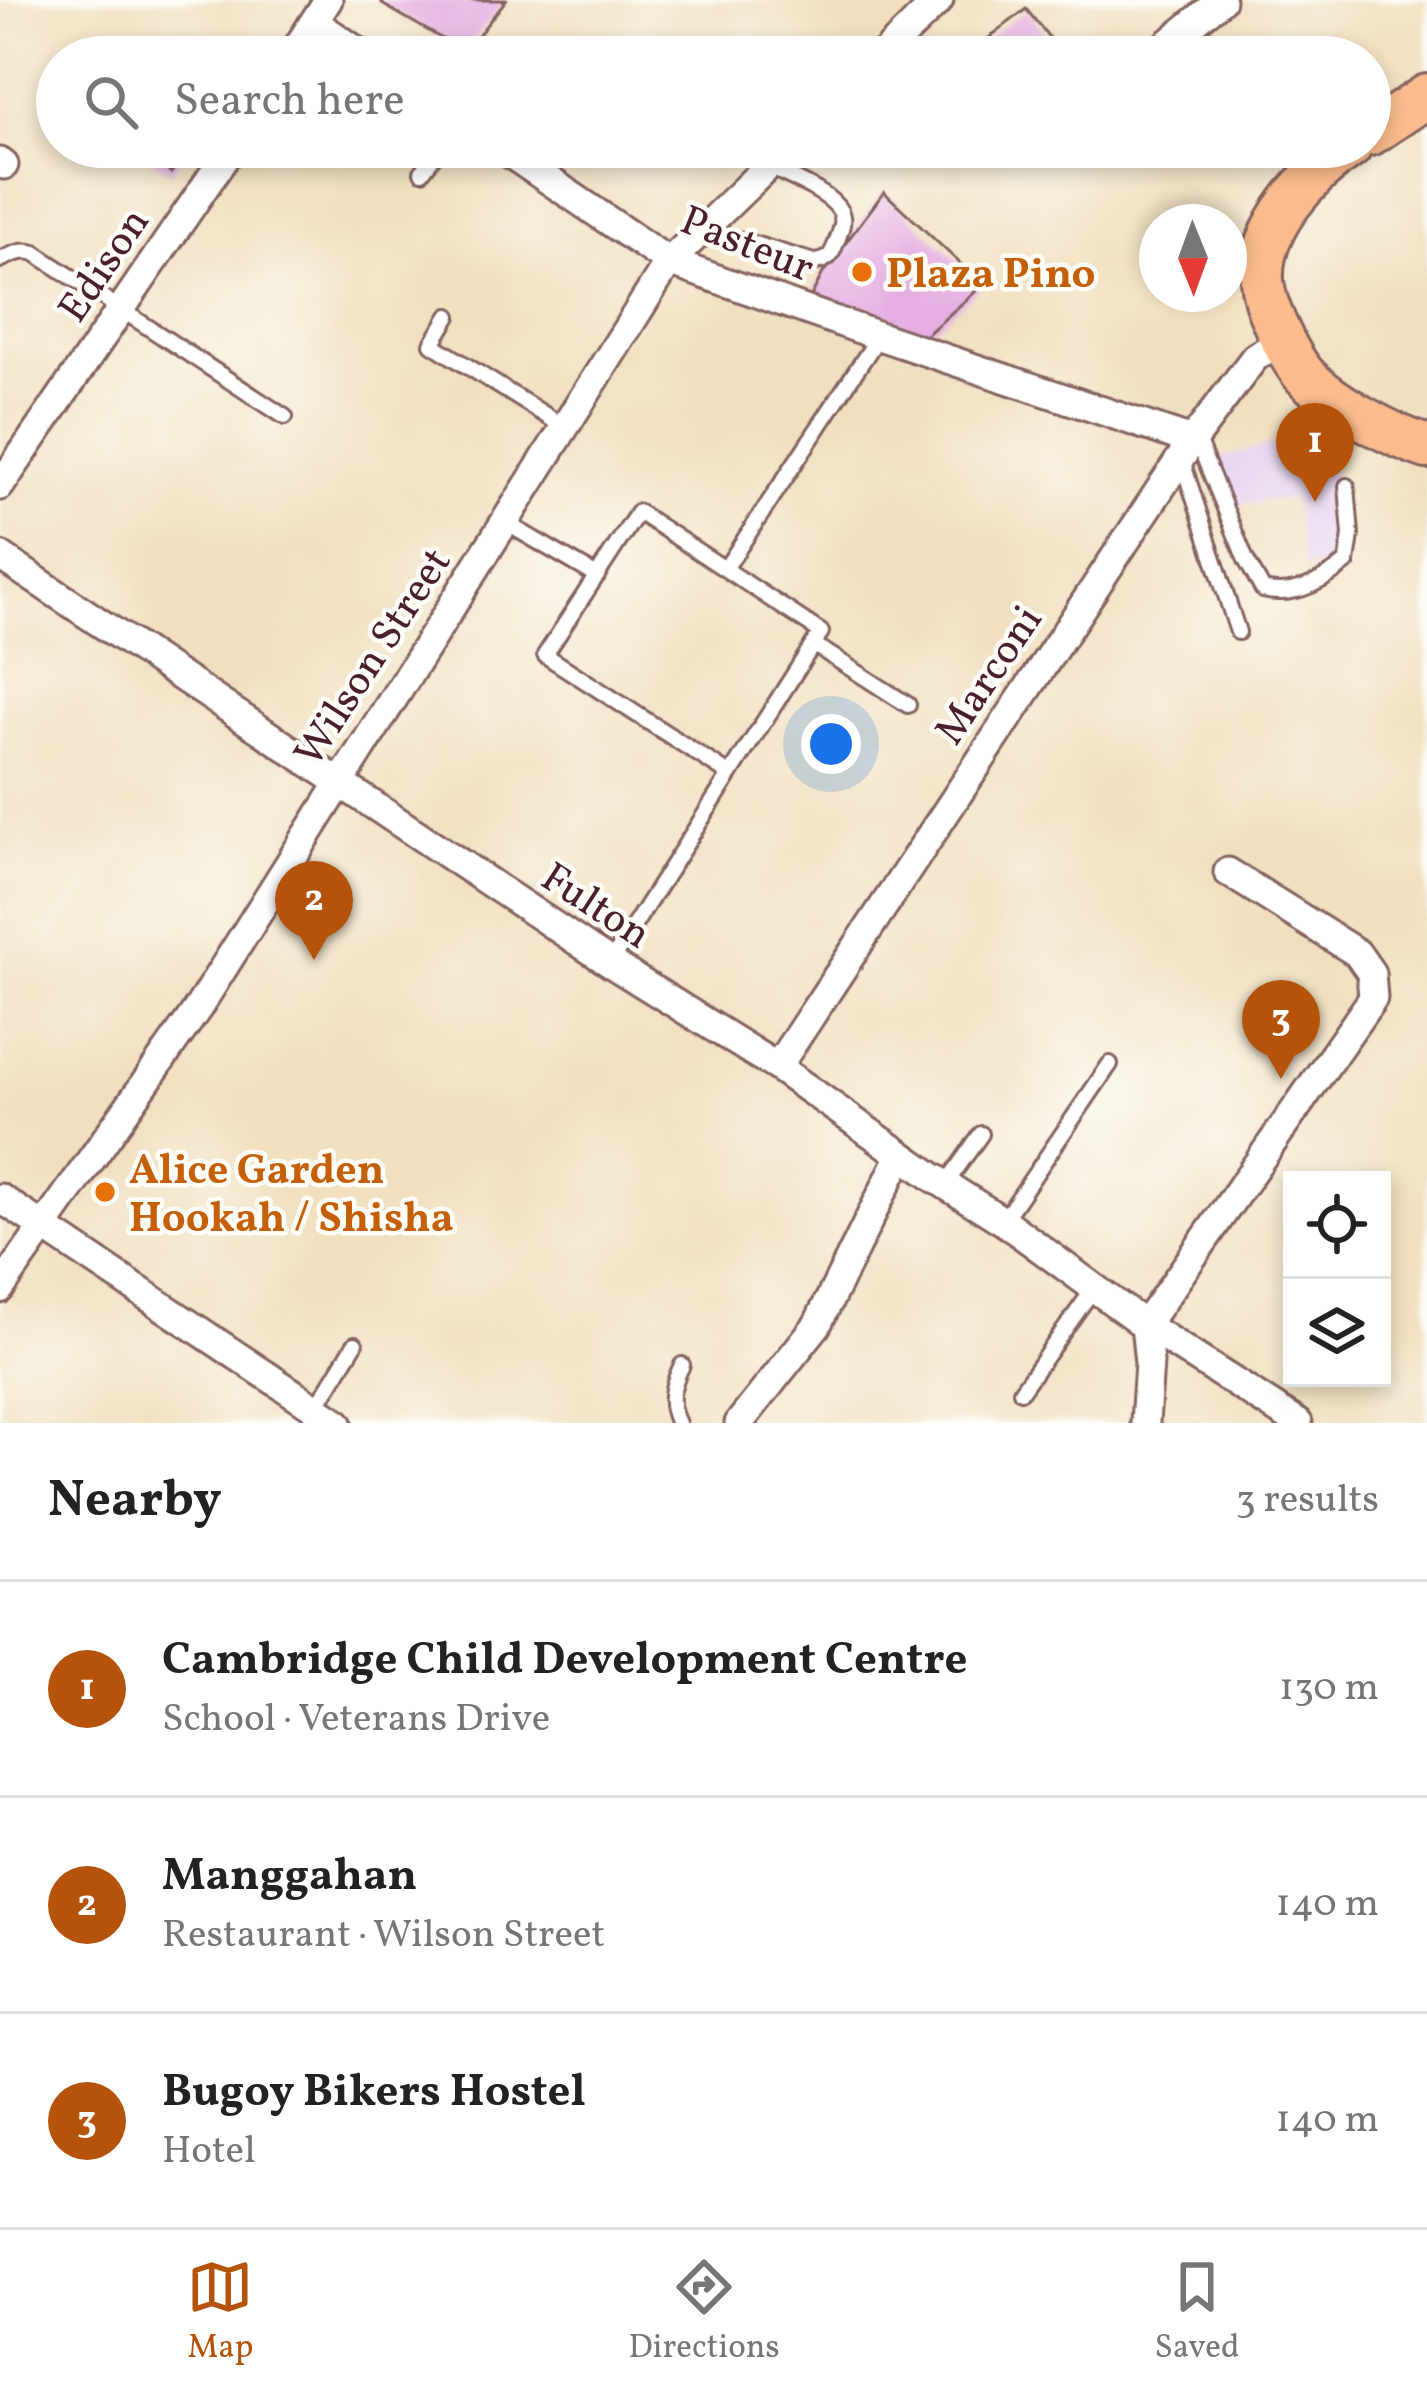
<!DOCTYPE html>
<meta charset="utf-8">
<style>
body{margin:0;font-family:Vollkorn,serif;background:#f2f2f2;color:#222}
.controls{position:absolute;right:36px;bottom:36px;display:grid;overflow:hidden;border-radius:0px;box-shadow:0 6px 18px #0003}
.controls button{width:108px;height:108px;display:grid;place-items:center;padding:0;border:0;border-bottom:3px solid #e0e0e0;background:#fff;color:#222;font:60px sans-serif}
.compass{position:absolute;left:1139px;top:204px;width:108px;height:108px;border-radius:50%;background:#fff;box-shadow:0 6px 18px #0003;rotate:179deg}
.you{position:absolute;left:831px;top:744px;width:42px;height:42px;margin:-30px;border:9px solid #fff;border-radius:50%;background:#1a73e8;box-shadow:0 0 0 18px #1a73e833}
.badge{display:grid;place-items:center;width:78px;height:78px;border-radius:50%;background:#b45309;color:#fff;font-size:39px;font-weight:700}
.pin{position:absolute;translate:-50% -99px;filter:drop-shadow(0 3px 6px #0008)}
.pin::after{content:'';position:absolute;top:63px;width:42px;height:36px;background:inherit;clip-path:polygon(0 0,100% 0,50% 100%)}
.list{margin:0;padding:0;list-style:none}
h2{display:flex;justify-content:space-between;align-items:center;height:156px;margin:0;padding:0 48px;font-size:51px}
h2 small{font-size:39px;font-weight:400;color:#767676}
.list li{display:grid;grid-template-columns:78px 1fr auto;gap:36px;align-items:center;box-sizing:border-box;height:216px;padding:0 48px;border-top:3px solid #e0e0e0}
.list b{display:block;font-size:45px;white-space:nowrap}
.list p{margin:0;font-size:39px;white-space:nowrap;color:#767676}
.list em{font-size:39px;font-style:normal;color:#767676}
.icon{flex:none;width:66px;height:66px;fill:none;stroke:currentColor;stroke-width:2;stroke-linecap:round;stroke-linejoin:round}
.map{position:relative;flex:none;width:1427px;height:1423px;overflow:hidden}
.search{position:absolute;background:#fff;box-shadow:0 6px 18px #0003;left:36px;right:36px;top:36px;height:132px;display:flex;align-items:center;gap:30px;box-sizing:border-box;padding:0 42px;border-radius:66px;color:#767676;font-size:45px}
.sheet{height:804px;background:#fff}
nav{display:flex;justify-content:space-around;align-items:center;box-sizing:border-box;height:168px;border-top:3px solid #e0e0e0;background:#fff;font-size:33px;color:#767676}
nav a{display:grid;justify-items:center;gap:6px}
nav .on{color:#b45309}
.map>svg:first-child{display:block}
.built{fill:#e6d2f0}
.building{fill:#e6afe2}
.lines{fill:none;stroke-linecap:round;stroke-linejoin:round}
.lane-casing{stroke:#84635f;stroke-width:20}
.street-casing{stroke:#84635f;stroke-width:33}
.primary-casing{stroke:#84635f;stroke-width:48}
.lane{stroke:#fff;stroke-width:14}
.street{stroke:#fff;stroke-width:27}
.primary{stroke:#fbbb8d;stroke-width:42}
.food-dot{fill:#e8710a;stroke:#fdfcf7;stroke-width:4.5}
.labels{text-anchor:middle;stroke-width:9;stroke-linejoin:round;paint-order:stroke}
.street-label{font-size:42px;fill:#4a1f2b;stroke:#fdfcf7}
.food-label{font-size:42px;font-weight:bold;fill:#c56008;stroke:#fdfcf7;text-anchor:start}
</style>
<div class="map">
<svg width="1427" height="1423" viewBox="0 0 1427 1423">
<rect width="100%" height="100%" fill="#fdfcf7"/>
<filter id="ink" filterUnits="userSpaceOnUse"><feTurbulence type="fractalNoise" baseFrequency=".00833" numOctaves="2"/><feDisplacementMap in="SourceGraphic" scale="24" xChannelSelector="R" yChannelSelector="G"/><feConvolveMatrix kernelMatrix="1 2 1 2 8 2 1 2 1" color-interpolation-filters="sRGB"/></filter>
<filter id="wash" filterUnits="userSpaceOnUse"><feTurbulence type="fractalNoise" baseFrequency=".004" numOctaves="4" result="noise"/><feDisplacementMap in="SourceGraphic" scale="48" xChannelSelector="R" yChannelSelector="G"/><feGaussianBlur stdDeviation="2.7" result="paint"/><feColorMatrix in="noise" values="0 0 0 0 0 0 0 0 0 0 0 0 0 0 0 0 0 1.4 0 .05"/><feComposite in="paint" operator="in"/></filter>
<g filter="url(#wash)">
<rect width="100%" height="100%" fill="#f1e0c0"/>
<path class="built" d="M1282,441L1290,461L1331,459L1345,562L1304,569L1292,498L1221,506L1210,461Z"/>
<g id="blocks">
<path class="building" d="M384,0H506L465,52L382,4Z
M1026,9L1052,41L1031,57H964Z
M134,147H189L171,173Z
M884,192L983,285L916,344L808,302L823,273Z"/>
</g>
</g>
<g filter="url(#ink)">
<use href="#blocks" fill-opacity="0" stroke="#84635f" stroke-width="3"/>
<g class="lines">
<defs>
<path id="lane" d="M422,172L441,147
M704,229L814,262C831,261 832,253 838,238C841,229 845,220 840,211C831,193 787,176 768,166
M0,260C13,254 22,249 35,253L285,417
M449,316L432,344L566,428
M1196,437L1246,560L1263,590C1294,598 1323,582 1347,562L1351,535L1347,486
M1181,458L1238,632
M506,523L597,576
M725,569L879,336
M813,644L908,705
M610,963L821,632L638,512L545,655L729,774
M945,1185L981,1134
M1003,1221L1110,1064
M1021,1391L1094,1288
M316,1408L355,1344
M678,1423C667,1403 672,1385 682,1365"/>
<path id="street" d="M314,22L366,57
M291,57L328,0
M881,57L939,0
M1152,57L1221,0
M500,147L669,262L879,336L1192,441
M0,162L4,165
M0,486L232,147
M0,556L610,963L777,1067L933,1177L1003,1221L1145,1325L1298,1423
M777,1067L1192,441L1255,357L1282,341
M0,1198L338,1423
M0,1289L198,1008L669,262L788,147
M739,1423L817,1325L901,1155
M1145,1423L1149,1363L1145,1325L1373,998L1371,973L1357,953L1228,872"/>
<path id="primary" d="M1370,134L1427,96
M1350,147C1309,174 1259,227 1262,280C1263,294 1269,311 1275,324C1283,342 1294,365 1308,379C1336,406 1390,435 1427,447"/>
</defs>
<use href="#lane" class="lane-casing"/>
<use href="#street" class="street-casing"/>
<use href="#primary" class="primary-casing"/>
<use href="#lane" class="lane"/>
<use href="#street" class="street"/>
<use href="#primary" class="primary"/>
</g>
</g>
<g class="food-dot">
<circle cx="862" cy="272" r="12"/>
<circle cx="105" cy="1192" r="12"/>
</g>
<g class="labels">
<g class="street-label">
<text transform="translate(748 242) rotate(22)" y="15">Pasteur</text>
<text transform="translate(102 264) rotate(-56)" y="15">Edison</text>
<text transform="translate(371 656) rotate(-57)" y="15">Wilson Street</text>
<text transform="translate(987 674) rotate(-56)" y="15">Marconi</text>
<text transform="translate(597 904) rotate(33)" y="15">Fulton</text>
</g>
<g class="food-label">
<text x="886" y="287">Plaza Pino</text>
<text x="129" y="1183">Alice Garden<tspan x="129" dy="48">Hookah / Shisha</tspan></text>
</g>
</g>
</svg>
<div class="controls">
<button><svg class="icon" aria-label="locate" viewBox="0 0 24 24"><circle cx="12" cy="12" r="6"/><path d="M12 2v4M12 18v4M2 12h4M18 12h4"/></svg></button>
<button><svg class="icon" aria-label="layers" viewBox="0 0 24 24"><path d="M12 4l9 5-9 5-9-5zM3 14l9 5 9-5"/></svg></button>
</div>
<svg class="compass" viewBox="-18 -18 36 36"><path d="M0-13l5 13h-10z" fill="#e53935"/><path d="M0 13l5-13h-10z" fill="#767676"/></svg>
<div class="you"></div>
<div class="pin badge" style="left:1315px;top:502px">1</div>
<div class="pin badge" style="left:314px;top:960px">2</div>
<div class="pin badge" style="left:1281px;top:1079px">3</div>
<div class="search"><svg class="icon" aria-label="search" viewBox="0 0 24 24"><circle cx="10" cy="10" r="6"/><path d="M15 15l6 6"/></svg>Search here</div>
</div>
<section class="sheet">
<h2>Nearby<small>3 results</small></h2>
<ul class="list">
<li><span class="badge">1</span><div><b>Cambridge Child Development Centre</b><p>School · Veterans Drive</p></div><em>130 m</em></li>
<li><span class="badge">2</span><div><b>Manggahan</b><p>Restaurant · Wilson Street</p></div><em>140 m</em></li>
<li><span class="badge">3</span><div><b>Bugoy Bikers Hostel</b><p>Hotel</p></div><em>140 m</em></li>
</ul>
</section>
<nav>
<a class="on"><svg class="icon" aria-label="map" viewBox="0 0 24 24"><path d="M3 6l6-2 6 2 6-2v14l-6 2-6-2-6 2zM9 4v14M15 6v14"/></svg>Map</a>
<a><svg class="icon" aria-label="directions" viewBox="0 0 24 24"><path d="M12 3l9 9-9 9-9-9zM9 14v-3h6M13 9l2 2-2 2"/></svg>Directions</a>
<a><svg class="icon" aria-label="saved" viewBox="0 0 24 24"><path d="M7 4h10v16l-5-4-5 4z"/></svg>Saved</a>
</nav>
